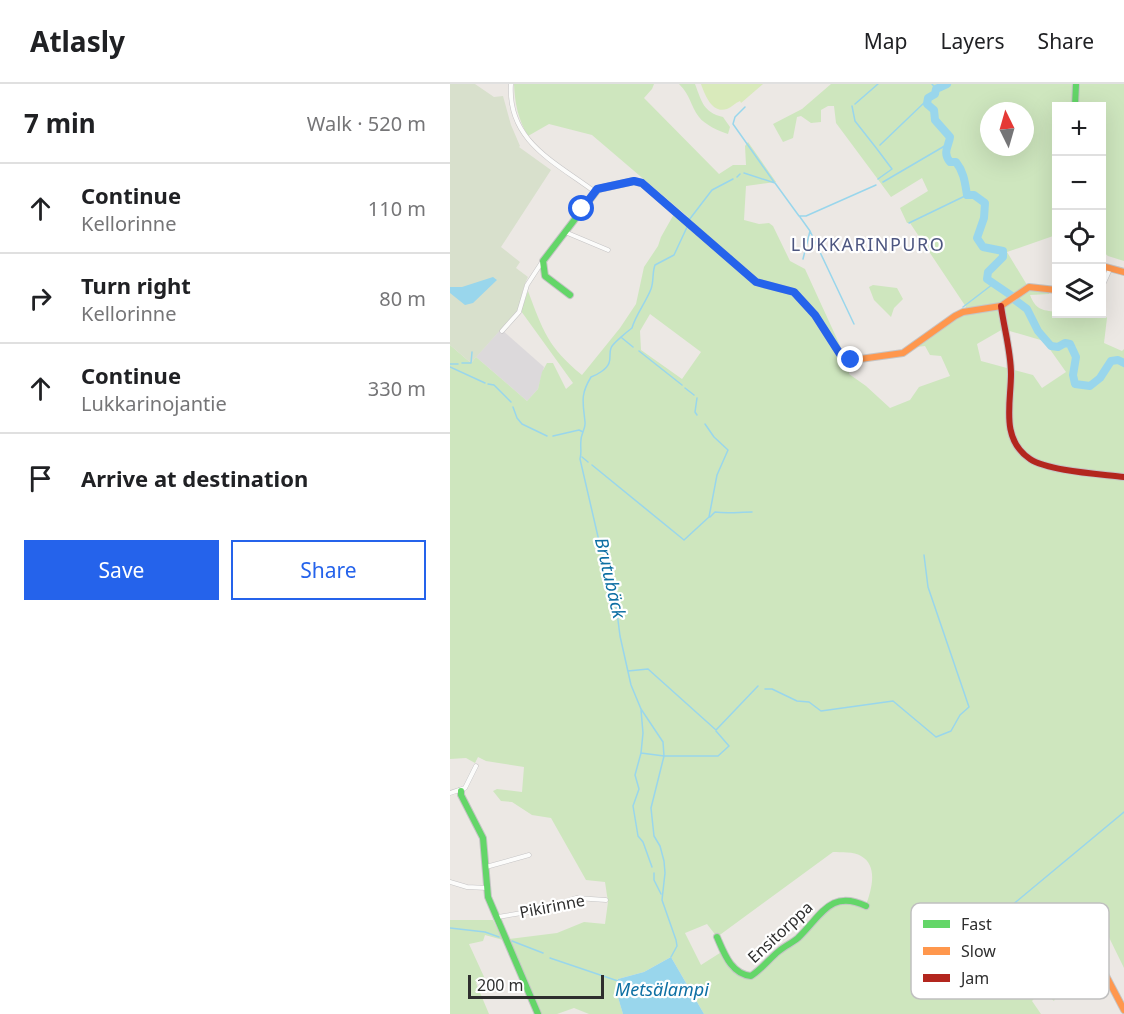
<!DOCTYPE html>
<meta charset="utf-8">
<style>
body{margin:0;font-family:"Noto Sans",sans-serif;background:#f6f6f6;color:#202124}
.controls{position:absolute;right:18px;top:18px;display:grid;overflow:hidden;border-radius:0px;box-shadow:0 6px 24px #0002}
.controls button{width:54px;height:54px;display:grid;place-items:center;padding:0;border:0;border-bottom:2px solid #e0e0e0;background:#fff;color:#202124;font:30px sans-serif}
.compass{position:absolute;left:530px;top:18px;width:54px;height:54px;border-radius:50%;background:#fff;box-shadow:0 6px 24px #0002;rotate:355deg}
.scale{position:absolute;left:18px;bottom:15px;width:136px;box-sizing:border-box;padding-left:6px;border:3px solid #2e2e2e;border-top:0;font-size:16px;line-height:21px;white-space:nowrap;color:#2e2e2e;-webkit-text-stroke:4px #fff;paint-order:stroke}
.stop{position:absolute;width:18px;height:18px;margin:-14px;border:4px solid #2563eb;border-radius:50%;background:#fff}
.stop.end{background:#2563eb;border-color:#fff;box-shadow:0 2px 6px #0008}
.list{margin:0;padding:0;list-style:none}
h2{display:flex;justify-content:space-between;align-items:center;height:78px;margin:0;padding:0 24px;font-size:26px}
h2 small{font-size:20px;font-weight:400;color:#757577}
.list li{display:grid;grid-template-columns:39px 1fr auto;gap:18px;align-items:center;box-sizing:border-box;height:90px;padding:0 24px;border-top:2px solid #e0e0e0}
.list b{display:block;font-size:22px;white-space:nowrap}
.list p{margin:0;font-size:20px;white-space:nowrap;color:#757577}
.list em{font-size:20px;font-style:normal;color:#757577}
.actions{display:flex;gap:12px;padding:18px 24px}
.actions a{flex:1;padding:14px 0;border:2px solid #2563eb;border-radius:0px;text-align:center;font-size:21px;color:#2563eb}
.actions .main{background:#2563eb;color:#fff}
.icon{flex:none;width:33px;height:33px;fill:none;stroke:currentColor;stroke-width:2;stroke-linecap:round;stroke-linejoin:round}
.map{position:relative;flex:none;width:674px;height:930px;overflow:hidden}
header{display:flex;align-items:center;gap:36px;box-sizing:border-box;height:84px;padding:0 30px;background:#fff;border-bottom:2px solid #e0e0e0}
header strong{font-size:28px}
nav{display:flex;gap:33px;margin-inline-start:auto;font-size:21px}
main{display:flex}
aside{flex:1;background:#fff}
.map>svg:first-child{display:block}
.industrial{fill:#dcd9db}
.green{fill:#cee6be;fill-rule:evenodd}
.cemetery{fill:#d8e0cc}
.pitch{fill:#d9eabb}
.water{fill:#99d6ec}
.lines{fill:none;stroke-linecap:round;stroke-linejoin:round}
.stream{stroke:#99d6ec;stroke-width:1.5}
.river{stroke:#99d6ec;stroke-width:8}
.street-casing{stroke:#c5c4c5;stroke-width:5}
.fast-casing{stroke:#c5c4c5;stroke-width:8}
.slow-casing{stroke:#c5c4c5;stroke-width:8}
.jam-casing{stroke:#c5c4c5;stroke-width:8}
.street{stroke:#fcfcfb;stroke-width:4}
.fast{stroke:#63d668;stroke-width:6}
.slow{stroke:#ff974d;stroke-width:6}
.jam{stroke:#b3261e;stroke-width:6}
.route{stroke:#2563eb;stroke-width:8}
.labels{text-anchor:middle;stroke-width:4.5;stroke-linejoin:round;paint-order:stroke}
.street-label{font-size:16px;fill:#2e2e2e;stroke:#fff}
.neighbourhood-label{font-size:18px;letter-spacing:1.5px;fill:#4d5680;stroke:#fff}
.water-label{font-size:18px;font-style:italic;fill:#0d6fa3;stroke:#fff}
.key{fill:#fff;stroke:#c0c0c0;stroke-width:1.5}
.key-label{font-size:16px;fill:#2e2e2e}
</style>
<header>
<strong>Atlasly</strong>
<nav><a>Map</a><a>Layers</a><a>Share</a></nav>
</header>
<main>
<aside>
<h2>7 min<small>Walk · 520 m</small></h2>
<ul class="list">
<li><svg class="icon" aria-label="ahead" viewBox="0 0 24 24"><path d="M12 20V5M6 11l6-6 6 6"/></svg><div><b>Continue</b><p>Kellorinne</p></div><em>110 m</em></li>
<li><svg class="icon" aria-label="right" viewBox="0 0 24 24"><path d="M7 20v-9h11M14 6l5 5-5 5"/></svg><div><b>Turn right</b><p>Kellorinne</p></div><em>80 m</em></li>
<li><svg class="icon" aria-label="ahead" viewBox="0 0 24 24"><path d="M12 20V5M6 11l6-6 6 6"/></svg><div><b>Continue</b><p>Lukkarinojantie</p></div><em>330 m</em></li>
<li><svg class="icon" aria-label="arrive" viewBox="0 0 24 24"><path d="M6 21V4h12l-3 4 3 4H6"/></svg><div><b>Arrive at destination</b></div></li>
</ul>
<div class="actions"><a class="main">Save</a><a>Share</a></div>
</aside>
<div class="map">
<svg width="674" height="930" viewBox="0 0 674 930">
<rect width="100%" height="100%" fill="#ece8e4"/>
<path class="industrial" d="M51,245L94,283L88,305L77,317L26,273Z"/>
<path class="green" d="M64,0H204L202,5L194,14L269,90L283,81H296L295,62L298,58L326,98L296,102L294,136L309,140L319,139L323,142L340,177L355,185L393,268L400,277L399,290L416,302L440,324L460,316L469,303L500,292L491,272L480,271L475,262L466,263L513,228L516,223L460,139H457L450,124L478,107L472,94L441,113L386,39L384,22H378L371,26V38L361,39L351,32L347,33L343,54L333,58L323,40L352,25L381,0H674V177L658,172L652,167V22H606V151L557,168L577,201L600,207L599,210L580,211C586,226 592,226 606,228V230H652V227L657,234L654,259L672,267L674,265V884L651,837L635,833L619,845L633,865L623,870L619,889L610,890L602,897L612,908L606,912L604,917L592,907L595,903L582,917L591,930H254L221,873L194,888L168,895L167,910L173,930H139L124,924L107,930H91L59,855L107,849L134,838L155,840L158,818L155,798L136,796L101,734L82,731L62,718L51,717L43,707L47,705L72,708L74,683L36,677L28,673L25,679L16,674L0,675V261L21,279L26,273L77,317L88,305L92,288L97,279H103L116,305L123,299L71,227L78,207C93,247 98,263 132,291L170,244L186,220L194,183L208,162L211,153L224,130L232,139L238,133L142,51L99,40L78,52C68,35 65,20 64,0ZM539,27H575V63H539ZM200,230L251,268L232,295L191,266L190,247ZM553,245L594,257L616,288L592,304L583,291L531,277L527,260ZM383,768C391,769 404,767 411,772C429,782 421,807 416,821L392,816L367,831L343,858L299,893L282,882L273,867L251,881L235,849L257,840L267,853Z
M229,0H245C252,18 253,28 273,33L280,43L278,50C269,47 255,41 249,33C240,21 241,12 229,0Z
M423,201L447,204L453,215L444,224L441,233L424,216L419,203Z
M0,836H43L53,856L35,851L33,857L19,860L35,895L26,899L39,930H0Z"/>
<path class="cemetery" d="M0,0H25L44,13L53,12L61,41L70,62L69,63L101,86L51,163L70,178L66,184L78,193C72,204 72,216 67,227L21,279L0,261Z"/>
<path class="pitch" d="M251,0H313L291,19L290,17C285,19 282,23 277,25C262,30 255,11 251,0Z"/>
<path class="water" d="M43,193L47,196L23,219L15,221L0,209V203H12Z
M221,873L254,930H173L167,910L168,895L194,888Z"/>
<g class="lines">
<path class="stream" d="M482,0L486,5
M405,20L428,0
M402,22L405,37L427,65
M295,23L285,33L283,40L324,98
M430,61L477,16
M427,65L442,85L428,95
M294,89L325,99L349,132H356L426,101
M287,93L290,90
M433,98L498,60
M350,133L360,147L353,175
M239,136L262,106L283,95
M459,139L517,111
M360,147L404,240
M513,223L543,200
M172,254L183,263
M189,267L232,301
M12,279H21L22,268
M0,280H8
M0,283L35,299
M38,300L44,301L61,318
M235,304L244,311
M247,314L245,328L247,331
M63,323L67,334L72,340L97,352
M103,352L129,346L133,348
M132,373L138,378
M142,381L234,456L259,433L267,391L278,366L264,353L255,340
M260,433L265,428C278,430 289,428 302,428
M178,587L198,585L266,646L308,602
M315,605H322L347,617L359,618L371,627L443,617L486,653L501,647L510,631L519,623L478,503L474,471
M191,626L193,649L191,669L185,691L189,705L183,722L188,752L193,758L202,783
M191,669L214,672H268L279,662L266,647
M204,789V796L211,810
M0,844L35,848L49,853
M62,857L93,869
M507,867L674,728
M221,873L227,862L226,856L212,816L215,789L214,777L210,762L204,752L201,724L214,672L213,658L191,625L181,601L170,552L163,497L149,457L130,375C132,368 130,363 131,356C131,350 136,344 135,338C133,318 130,311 141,293C147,291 157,285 159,279C161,274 159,269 161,264C162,260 178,247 182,244C185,232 196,218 201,205C204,197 202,189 205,181L224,171L238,141
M100,874L168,897"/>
<path class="river" d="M497,0L486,5L485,10L478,14L477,20L484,26L485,36L500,53C499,62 492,68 500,78H506C514,88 515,99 517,111H524L535,119L534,134L527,154L533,163L553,167V173L538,188L537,195L562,212
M565,216L577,225L588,247L601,262L608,263L615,259L620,260L626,273L623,291L625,300L640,302L650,294L661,277L668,276L674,279"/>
<defs>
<path id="street" d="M61,0C57,57 105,78 145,108
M115,148L158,166
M652,203L660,185
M52,247L69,228L77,201L92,178
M0,709L15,704L26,682
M36,783L79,771
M0,798L17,803L37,804
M48,833L90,826L126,814L156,816"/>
<path id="fast" d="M625,22L626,0
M120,211L95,192L93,177L148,105L184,97L192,99L306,198L344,208L365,231L390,270L403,276
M11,707V711L33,754L38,813L88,930
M267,853C274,869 281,890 301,892C312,885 319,875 329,867C335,862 342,859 348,854C371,832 380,805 416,822"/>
<path id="slow" d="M652,182L674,188
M403,276L453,269L505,232L513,228L551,222L579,203L606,206
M642,865L674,926"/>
<path id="jam" d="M551,222C554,244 561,268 561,290C561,319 550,355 580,375C598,387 651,390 674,393"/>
</defs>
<use href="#street" class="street-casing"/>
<use href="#fast" class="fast-casing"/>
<use href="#slow" class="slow-casing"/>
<use href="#jam" class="jam-casing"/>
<use href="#street" class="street"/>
<use href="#fast" class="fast"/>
<use href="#slow" class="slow"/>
<use href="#jam" class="jam"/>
</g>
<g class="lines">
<path class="route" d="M132,125L147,105L184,97L192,99L306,198L344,208L365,231L390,270L401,276"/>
</g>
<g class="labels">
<g class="street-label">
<text transform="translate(102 822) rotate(-11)" y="6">Pikirinne</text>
<text transform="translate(330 848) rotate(-43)" y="6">Ensitorppa</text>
</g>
<g class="neighbourhood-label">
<text x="418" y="167">LUKKARINPURO</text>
</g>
<g class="water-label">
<text transform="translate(160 494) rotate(77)" y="6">Brutubäck</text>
<text x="212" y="912">Metsälampi</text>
</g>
</g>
<rect x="461" y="819" width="198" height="96" rx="9" class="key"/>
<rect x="473" y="836" width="27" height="8" fill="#63d668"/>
<rect x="473" y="863" width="27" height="8" fill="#ff974d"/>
<rect x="473" y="890" width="27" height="8" fill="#b3261e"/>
<g class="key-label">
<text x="511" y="846">Fast</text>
<text x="511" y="873">Slow</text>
<text x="511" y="900">Jam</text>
</g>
</svg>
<div class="controls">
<button>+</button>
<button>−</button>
<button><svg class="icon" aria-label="locate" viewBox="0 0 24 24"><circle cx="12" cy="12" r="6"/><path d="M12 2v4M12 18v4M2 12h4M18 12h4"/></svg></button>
<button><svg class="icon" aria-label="layers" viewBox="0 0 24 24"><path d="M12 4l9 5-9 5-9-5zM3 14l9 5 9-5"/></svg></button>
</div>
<svg class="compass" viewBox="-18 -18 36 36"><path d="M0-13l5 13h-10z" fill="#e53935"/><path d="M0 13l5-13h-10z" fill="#757577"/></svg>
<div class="scale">200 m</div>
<div class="stop" style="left:132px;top:125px"></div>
<div class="stop end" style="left:401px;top:276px"></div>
</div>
</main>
